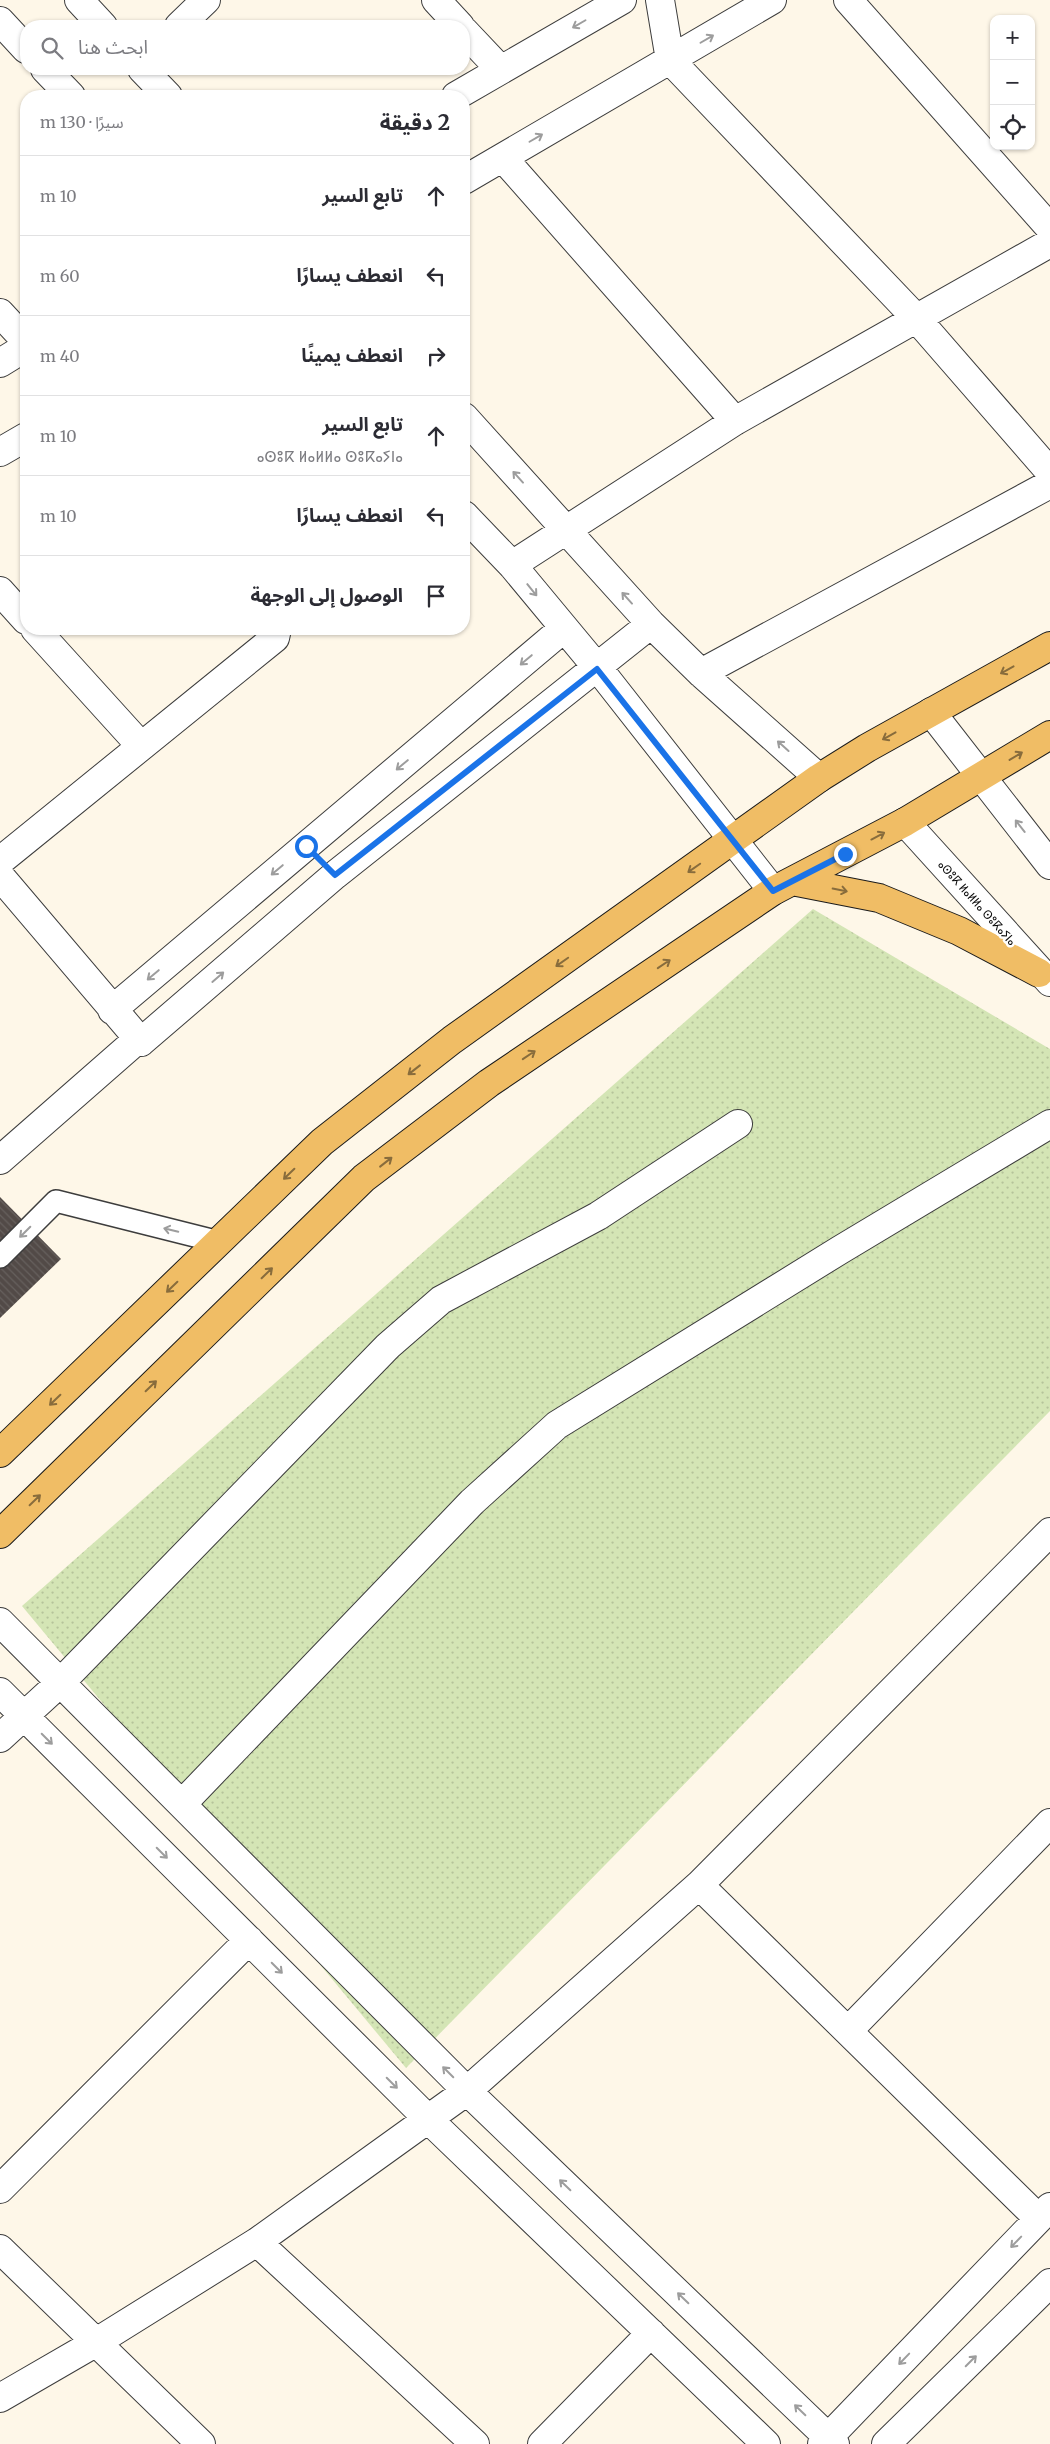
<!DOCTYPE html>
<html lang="ar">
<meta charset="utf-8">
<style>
body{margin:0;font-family:Merriweather,"Noto Sans Arabic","Noto Sans Tifinagh",serif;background:#f2f2f3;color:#2b2b33;direction:rtl}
.controls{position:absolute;right:15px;top:15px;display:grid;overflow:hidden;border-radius:10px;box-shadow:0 1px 4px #0004}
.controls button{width:45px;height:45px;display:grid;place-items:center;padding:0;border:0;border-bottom:1px solid #e1e1e2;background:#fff;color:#2b2b33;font:25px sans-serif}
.stop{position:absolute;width:15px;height:15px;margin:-11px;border:4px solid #1a73e8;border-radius:50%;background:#fff}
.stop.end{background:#1a73e8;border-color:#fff;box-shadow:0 1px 5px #0008}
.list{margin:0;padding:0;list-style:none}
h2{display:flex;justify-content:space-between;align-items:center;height:65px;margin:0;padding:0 20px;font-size:21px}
h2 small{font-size:16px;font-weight:400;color:#7c7c81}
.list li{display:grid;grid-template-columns:32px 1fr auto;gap:15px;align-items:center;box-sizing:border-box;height:80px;padding:0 20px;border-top:1px solid #e1e1e2}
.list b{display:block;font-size:19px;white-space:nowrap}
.list p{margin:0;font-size:16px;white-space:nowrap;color:#7c7c81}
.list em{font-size:16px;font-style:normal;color:#7c7c81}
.icon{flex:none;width:28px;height:28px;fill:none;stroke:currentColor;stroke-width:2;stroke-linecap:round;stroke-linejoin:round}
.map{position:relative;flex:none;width:1050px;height:2444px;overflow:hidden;direction:ltr}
.search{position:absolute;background:#fff;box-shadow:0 1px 4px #0004;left:20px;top:20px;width:450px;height:55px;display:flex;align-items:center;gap:12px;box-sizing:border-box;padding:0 18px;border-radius:20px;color:#7c7c81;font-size:19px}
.panel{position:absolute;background:#fff;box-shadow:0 1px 4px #0004;left:20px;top:90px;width:450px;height:545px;border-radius:20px;direction:rtl}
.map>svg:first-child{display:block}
.park{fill:url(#park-dots)}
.building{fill:url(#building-back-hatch)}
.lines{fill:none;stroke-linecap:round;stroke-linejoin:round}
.service-casing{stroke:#3d3d3d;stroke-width:24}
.minor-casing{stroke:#3d3d3d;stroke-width:30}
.primary-casing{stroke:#1b1b1b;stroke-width:30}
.service{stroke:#fff;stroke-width:21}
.minor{stroke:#fff;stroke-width:28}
.primary{stroke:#f0bd65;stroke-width:28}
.oneway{stroke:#9d9d9d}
.oneway2{stroke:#886c3c}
.route{stroke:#1a73e8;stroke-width:6}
.labels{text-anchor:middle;stroke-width:5;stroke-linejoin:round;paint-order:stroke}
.street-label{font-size:12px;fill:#0a0a0a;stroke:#fff}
</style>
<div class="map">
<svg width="1050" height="2444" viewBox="0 0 1050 2444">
<defs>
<pattern id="park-dots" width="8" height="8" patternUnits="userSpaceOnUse" patternTransform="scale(1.25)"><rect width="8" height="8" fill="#d4e5b5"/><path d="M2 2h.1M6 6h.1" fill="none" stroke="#b5c39a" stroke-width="1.8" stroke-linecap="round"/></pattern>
<pattern id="building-back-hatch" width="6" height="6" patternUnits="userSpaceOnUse" patternTransform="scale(1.25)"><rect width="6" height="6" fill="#524a47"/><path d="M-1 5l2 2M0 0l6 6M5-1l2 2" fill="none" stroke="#66605d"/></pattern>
</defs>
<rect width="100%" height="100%" fill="#fef7e8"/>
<path class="park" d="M813,909L1050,1049V1411L406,2068L22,1606Z"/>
<path class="building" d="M0,1197L61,1259L0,1318Z"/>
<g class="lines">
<defs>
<path id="service" d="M0,1257L56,1201L219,1242"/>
<path id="minor" d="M79,0L103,26
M436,0L460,26
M660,0L670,60L916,318L1050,472
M848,0L1050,228
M0,21L26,49
M179,26L206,0
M464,31L500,69
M45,69L71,96
M142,69L168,96
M456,96L622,0
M503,158L735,421
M464,180L772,0
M0,313L26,341
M0,363L26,347
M464,417L651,624L701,673L819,778
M0,452L26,437
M464,515L512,565L605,677L773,891
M512,565L735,421L1050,243
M0,591L26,620
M35,629L141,746
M701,673L1050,484
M931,712L1050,865
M905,822L1050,982
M0,861L275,638L277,629
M0,876L141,1042L335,875L651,624
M112,1010L563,629
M0,1160L137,1040
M0,1622L467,2091L835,2444
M0,1692L429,2120L766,2444
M0,1738L61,1682L388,1346L441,1300L598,1216L738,1124
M182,1804L472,1502L557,1425L840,1250L1050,1124
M699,1885L1038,2218
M848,2031L1050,1823
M0,2189L249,1940
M257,2242L475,2444
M0,2249L201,2444
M0,2398L95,2343L257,2242L467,2091L699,1885L1050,1532
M542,2444L651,2333
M822,2444L1050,2207
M886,2444L1050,2283"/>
<path id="primary" d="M792,881L879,898L959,931L1039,973
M0,1453L322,1142L452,1040L819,778L867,748L1050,646
M0,1534L364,1178L489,1083L773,891L905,822L1050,735"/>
</defs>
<use href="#service" class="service-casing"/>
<use href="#minor" class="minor-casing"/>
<use href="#primary" class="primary-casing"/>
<use href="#service" class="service"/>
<use href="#minor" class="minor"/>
<use href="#primary" class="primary"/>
</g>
<defs><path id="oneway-shaft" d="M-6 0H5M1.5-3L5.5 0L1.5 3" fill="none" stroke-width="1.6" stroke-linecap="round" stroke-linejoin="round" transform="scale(1.25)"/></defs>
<g class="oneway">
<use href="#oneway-shaft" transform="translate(579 24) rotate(150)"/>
<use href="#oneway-shaft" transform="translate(707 39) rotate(-30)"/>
<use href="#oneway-shaft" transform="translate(536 138) rotate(-30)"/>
<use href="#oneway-shaft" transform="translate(518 477) rotate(-132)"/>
<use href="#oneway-shaft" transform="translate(532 590) rotate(51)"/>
<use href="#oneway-shaft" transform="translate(627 598) rotate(-132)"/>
<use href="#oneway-shaft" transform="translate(526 660) rotate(140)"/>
<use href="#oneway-shaft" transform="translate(783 746) rotate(-138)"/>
<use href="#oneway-shaft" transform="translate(402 765) rotate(140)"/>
<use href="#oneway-shaft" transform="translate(1020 826) rotate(-128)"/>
<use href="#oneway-shaft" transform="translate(277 870) rotate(140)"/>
<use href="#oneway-shaft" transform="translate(153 975) rotate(140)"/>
<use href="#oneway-shaft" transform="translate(218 977) rotate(-41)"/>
<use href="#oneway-shaft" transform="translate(171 1230) rotate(-166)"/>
<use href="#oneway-shaft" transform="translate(25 1232) rotate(135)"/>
<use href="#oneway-shaft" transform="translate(47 1739) rotate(45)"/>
<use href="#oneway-shaft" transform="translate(162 1853) rotate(45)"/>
<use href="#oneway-shaft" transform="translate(277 1968) rotate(45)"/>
<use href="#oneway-shaft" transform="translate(448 2072) rotate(-135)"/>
<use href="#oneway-shaft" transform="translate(392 2083) rotate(45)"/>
<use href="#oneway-shaft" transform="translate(565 2185) rotate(-136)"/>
<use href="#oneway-shaft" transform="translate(1016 2242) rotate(134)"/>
<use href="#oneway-shaft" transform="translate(683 2298) rotate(-136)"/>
<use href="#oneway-shaft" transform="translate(904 2359) rotate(134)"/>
<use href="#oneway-shaft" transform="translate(971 2361) rotate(-45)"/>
<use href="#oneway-shaft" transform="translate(800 2410) rotate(-136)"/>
</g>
<g class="oneway2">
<use href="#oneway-shaft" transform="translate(1007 670) rotate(151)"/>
<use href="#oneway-shaft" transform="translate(889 736) rotate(151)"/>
<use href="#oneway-shaft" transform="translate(1016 756) rotate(-31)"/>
<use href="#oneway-shaft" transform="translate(878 836) rotate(-28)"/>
<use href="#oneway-shaft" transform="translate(694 868) rotate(145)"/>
<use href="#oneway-shaft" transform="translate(840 890) rotate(11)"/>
<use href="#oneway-shaft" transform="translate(562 962) rotate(145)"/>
<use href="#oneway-shaft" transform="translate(664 964) rotate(-34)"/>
<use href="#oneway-shaft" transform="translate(529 1055) rotate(-34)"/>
<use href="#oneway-shaft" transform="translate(414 1070) rotate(142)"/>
<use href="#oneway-shaft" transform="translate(386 1162) rotate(-38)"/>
<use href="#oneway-shaft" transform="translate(289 1174) rotate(136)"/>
<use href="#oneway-shaft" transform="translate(267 1273) rotate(-44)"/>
<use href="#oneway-shaft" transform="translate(172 1287) rotate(136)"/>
<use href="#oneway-shaft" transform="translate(151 1386) rotate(-44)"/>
<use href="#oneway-shaft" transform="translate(55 1400) rotate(136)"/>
<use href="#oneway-shaft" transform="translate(35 1500) rotate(-44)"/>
</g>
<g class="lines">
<path class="route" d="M306,846L335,875L597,669L773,891L845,854"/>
</g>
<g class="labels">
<g class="street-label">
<text transform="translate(977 903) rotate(48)" y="4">ⴰⵙⵓⴽ ⵍⴰⵍⵍⴰ ⵙⵓⴽⴰⵢⵏⴰ</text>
</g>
</g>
</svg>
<div class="controls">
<button>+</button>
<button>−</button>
<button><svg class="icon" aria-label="locate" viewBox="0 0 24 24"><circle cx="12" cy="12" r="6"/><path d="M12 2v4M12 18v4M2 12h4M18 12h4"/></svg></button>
</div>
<div class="stop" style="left:306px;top:846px"></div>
<div class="stop end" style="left:845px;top:854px"></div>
<div class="search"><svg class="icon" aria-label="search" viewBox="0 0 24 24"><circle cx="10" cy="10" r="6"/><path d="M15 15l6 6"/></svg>ابحث هنا</div>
<section class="panel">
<h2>2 دقيقة<small>سيرًا · 130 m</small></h2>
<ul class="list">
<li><svg class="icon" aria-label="ahead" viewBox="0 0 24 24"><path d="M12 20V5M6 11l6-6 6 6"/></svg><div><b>تابع السير</b></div><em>10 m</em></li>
<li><svg class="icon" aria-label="left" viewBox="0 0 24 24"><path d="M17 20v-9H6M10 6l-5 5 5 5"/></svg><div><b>انعطف يسارًا</b></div><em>60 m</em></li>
<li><svg class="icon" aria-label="right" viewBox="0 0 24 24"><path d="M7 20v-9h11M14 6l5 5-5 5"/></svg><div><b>انعطف يمينًا</b></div><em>40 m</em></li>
<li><svg class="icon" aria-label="ahead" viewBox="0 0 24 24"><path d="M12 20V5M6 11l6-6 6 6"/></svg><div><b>تابع السير</b><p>ⴰⵙⵓⴽ ⵍⴰⵍⵍⴰ ⵙⵓⴽⴰⵢⵏⴰ</p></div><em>10 m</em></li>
<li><svg class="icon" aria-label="left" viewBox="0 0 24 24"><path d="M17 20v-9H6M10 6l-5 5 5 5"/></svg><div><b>انعطف يسارًا</b></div><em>10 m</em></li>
<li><svg class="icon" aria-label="arrive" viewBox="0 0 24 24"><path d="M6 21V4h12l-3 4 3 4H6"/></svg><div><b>الوصول إلى الوجهة</b></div></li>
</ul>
</section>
</div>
